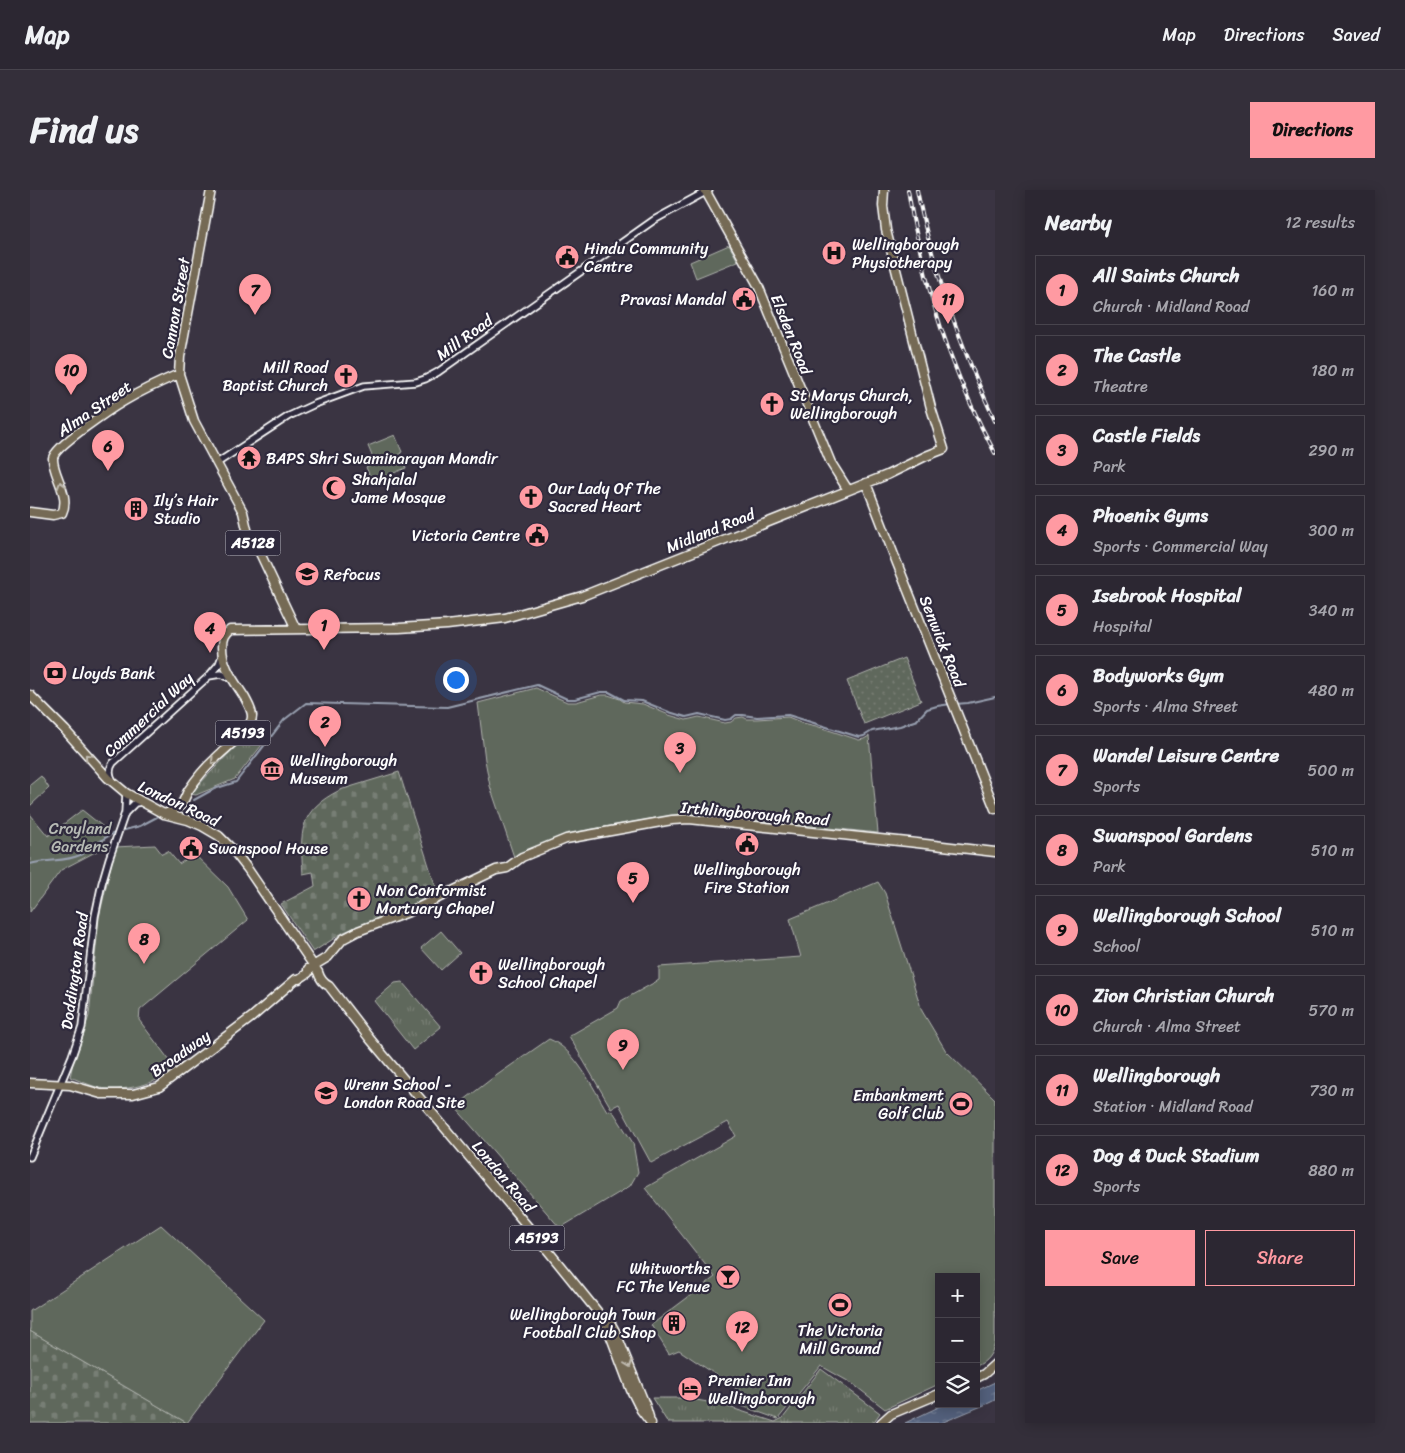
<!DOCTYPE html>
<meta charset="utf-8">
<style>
body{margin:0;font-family:Sriracha,sans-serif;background:#342f3a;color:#f1f3f6}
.controls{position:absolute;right:15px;bottom:15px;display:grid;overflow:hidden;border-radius:0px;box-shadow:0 2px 12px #0003}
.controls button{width:45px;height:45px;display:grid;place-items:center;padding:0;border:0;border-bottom:1px solid #48444d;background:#2c2732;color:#f1f3f6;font:25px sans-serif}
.you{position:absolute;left:425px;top:489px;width:18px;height:18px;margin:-12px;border:4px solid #fff;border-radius:50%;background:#1a73e8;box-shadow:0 0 0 8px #1a73e833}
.badge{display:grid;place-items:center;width:32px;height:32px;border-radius:50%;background:#ff9aa2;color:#111;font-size:16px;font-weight:700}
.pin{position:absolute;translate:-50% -41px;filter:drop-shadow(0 1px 2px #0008)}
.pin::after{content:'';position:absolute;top:26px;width:18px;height:15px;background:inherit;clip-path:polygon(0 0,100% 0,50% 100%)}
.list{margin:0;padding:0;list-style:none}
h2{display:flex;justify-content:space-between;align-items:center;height:65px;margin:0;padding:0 20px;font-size:21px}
h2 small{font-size:16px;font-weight:400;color:#a6a5ac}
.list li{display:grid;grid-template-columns:32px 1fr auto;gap:15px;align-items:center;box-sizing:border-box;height:70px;margin:0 10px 10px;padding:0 10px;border:1px solid #48444d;border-radius:0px}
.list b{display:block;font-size:19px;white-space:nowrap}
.list p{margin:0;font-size:16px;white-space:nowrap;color:#a6a5ac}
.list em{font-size:16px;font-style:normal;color:#a6a5ac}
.actions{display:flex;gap:10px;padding:15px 20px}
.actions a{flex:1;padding:11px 0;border:1px solid #ff9aa2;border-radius:0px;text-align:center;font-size:18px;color:#ff9aa2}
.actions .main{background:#ff9aa2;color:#111}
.icon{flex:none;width:28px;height:28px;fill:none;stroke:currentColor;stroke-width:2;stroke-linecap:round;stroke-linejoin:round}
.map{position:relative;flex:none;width:965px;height:1233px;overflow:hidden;border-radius:0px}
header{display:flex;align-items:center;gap:30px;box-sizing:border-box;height:70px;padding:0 25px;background:#2c2732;border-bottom:1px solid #48444d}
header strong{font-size:24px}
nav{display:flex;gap:28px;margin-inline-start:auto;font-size:18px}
.intro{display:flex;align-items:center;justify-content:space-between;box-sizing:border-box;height:120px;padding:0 30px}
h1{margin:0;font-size:35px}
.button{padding:12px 22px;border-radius:0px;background:#ff9aa2;color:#111;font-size:18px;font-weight:700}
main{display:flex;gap:30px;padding:0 30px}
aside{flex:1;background:#2c2732;border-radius:0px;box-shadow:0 2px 12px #0003}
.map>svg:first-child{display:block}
.grass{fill:url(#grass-tufts);stroke:#afb3ad}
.cemetery{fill:url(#cemetery-stones);stroke:#afb3ad}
.park{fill:#5f675b;stroke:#afb3ad}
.garden{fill:url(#garden-dots);stroke:#afb3ad}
.water{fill:url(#water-ripples);stroke:#98a0b0}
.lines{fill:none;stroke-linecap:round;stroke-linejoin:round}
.stream{stroke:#98a0b0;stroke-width:2}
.minor-casing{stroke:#fff;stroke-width:9}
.major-casing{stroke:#fff;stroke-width:11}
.minor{stroke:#2f2a3d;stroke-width:5.5}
.major{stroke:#756a55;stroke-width:8}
.rail-casing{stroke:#fff;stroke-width:4}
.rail{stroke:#2f2a3d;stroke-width:2;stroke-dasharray:5.5;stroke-linecap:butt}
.oneway{stroke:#c1bcb2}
.labels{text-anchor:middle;stroke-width:4.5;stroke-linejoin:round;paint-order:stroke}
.shield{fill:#2f2a3d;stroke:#c1bfc5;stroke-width:1}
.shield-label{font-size:15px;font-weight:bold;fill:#fff}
.poi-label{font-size:16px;fill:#fff;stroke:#2f2a3d;text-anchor:start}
.street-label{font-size:16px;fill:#fff;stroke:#2f2a3d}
.park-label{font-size:16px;fill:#b7bbb5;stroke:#2f2a3d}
</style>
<header>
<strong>Map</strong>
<nav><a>Map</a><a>Directions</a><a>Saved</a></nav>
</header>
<div class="intro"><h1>Find us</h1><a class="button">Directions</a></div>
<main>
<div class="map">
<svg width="965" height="1233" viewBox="0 0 965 1233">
<defs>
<pattern id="grass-tufts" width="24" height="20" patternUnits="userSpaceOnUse" patternTransform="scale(1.25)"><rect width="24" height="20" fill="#5f675b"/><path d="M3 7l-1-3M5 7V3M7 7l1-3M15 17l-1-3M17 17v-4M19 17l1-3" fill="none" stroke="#777e74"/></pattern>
<pattern id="cemetery-stones" width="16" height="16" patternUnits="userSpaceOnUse" patternTransform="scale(1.25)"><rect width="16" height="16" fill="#5f675b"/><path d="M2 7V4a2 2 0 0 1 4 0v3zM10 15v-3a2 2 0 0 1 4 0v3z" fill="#777e74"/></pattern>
<pattern id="garden-dots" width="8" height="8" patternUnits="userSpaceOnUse" patternTransform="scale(1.25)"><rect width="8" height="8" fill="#5f675b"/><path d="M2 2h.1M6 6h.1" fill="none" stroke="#777e74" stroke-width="1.8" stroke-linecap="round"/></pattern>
<pattern id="water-ripples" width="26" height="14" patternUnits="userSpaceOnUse" patternTransform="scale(1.25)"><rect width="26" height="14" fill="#53607b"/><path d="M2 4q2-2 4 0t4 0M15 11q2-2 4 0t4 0" fill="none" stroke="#6d788f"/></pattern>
</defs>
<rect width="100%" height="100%" fill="#3a3442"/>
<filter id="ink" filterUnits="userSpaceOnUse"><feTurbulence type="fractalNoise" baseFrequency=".02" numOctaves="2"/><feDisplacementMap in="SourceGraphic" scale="10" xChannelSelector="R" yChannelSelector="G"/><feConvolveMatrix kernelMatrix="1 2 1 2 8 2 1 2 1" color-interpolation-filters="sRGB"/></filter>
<g filter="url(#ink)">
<path class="grass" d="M226,535L239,546L205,589L166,605L160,604Z
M372,792L411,837L383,860L344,811L365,793Z
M791,1179L850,1223L843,1233H638L622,1208H655L689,1214L745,1232L753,1228Z"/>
<path class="cemetery" d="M369,582L408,704L314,742L283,762L251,714L285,696L283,682L273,684C270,642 268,621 310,600Z
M0,1141L157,1233H0Z"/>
<path class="park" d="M699,55L708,71L666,88L660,72Z
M365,245L372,262L370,263L376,278L342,292L336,277L345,273L338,256Z
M506,498L537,512H546L571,505H578L590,509L594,512L613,514L639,525L656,530L669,527L695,533L701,532L706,528L713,527L717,529H727L758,527L773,533L786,536L829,550L834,549L839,546L848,643L655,623L552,641L484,667L460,596L455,570L448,513Z
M11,586L19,598L0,616V595Z
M52,620L77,640L71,659L31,680L0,722V624L18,646Z
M125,655L132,664L138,661L149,674L164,664L198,697L218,730L110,820L109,830L146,879C127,893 102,900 78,899C67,899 51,891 40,887L43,873L59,826L69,728L85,657Z
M848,692L855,703L892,821L916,861L965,909V1153C962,1164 957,1172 946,1176V1087H909V1194L855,1219L823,1194L791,1176L748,1229L709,1215L716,1205L649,1160L639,1164L621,1135L685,1087L615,998L706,946L698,932L621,973L589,914L581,918L539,846L588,818L591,811L629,790V777L771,767L760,729Z
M411,741L430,763L411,780L391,758Z
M519,849C545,859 563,898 577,921L580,920L584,923L603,953L608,982L600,996L530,1038L425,917L460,890Z
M131,1035L234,1130L157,1233L0,1141V1121Z"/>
<path class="garden" d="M874,468L891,511L834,534L817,491Z"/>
<path class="water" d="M965,1192V1210L959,1213L911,1233H875L915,1214H946V1201Z"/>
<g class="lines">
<path class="stream" d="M925,514L938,513L965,507
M164,610L184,599L206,592L254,530L276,513L417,517L507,495L537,509H545L571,502H579L594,510L612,511L639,522L656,527L669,524L695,530L701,529L706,525H713L727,527L758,525L829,547L834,546L842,541L870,536L887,530L897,519L907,516L921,514
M91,641L110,636L127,627
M0,674C17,669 36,672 50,665C63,659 72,647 87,642"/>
<defs>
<path id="minor" d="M187,273L259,226L285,214L334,196L386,192L395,189L408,182L624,30L679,0
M179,486L191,484L203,489
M83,591C79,584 79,579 83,573L179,486L189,474L192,466
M95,623L105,613L111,612
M0,967L42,866L52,837L65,726L72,693L79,669L95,623L96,603"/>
<path id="major" d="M181,0L150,167L149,184L164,231L213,322L219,348L229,361L266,439
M675,0L728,95L801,273L818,300
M836,293L867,373L965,619
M0,322L23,325L32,323C41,305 22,284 23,268C25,256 82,218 94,211C111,201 130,192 149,184
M0,505L35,540L78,588L96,603L134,624L158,630L172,636L189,646L203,660L217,678L288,782C290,789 293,793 299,796L340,849L515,1057L575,1131L601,1200L611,1220L621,1233
M134,624C140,622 147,619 151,615C154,611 156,605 158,601C166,589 175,578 185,569C194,559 223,539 222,526C222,520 218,514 215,508C205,492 192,477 192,457C192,449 194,445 200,440L369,438L417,435L475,428L552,406L857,285L896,266L914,259L901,218L856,40L853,16L854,0
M0,893L40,895L71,904H103L129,897L222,827L266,789H269L278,783V779L298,767L313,749L328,741L381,721L466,680L477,678L492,667L536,649L642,630L659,629L878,652L965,662
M575,1131L581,1134L586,1143L616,1217L619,1227
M946,1188L954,1184L965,1174
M851,1233L861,1224L909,1204"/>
</defs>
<use href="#minor" class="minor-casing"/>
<use href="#major" class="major-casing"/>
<use href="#minor" class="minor"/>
<use href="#major" class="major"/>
<defs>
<path id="rail" d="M878,0C881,20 885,40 890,60C905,131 930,198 965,263
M887,0C903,81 931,157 965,231"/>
</defs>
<use href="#rail" class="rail-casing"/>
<use href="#rail" class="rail"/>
</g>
<defs><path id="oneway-chevron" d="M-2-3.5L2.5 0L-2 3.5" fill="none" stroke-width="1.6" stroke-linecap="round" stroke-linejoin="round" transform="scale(1.25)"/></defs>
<g class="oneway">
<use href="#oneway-chevron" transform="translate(31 295) rotate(-107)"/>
<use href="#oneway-chevron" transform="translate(58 567) rotate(-131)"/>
<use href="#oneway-chevron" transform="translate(184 571) rotate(134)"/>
<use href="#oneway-chevron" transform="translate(599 1174) rotate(69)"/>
</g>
</g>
<defs>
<symbol id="hospital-disc" viewBox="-11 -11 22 22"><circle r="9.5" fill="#ff9aa2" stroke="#2f2a3d"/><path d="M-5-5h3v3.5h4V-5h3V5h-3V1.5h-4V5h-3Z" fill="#111"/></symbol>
<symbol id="civic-disc" viewBox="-11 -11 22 22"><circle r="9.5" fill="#ff9aa2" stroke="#2f2a3d"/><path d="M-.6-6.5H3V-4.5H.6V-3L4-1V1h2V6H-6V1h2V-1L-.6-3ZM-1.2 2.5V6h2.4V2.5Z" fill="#111"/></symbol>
<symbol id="church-disc" viewBox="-11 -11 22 22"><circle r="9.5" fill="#ff9aa2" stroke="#2f2a3d"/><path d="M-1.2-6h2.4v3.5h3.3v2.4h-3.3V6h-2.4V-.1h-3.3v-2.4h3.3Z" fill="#111"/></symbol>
<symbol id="temple-disc" viewBox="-11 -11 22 22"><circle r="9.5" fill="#ff9aa2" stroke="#2f2a3d"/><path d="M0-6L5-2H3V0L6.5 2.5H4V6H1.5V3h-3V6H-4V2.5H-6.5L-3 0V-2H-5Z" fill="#111"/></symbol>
<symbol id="mosque-disc" viewBox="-11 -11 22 22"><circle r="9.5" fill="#ff9aa2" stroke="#2f2a3d"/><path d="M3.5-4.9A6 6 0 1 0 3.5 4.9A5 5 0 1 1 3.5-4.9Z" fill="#111"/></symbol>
<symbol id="building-disc" viewBox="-11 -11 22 22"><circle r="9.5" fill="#ff9aa2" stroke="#2f2a3d"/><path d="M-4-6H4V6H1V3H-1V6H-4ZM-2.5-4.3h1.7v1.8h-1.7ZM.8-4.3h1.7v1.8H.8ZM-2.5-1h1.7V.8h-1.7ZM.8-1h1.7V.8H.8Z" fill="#111"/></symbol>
<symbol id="school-disc" viewBox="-11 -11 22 22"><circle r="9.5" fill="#ff9aa2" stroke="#2f2a3d"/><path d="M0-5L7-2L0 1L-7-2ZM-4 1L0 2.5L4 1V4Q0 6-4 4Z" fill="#111"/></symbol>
<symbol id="bank-disc" viewBox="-11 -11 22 22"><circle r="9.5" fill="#ff9aa2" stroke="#2f2a3d"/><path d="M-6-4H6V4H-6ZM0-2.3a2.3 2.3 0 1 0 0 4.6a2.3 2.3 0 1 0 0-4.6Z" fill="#111"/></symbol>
<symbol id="museum-disc" viewBox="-11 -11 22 22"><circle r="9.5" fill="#ff9aa2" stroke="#2f2a3d"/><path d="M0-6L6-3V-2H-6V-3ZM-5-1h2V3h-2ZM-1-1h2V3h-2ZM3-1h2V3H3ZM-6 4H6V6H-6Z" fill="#111"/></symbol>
<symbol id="stadium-disc" viewBox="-11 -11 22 22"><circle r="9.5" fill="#ff9aa2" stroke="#2f2a3d"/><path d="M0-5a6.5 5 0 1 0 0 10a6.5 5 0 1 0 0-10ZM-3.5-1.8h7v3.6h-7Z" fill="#111"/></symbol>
<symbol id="bar-disc" viewBox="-11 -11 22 22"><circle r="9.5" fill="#ff9aa2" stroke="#2f2a3d"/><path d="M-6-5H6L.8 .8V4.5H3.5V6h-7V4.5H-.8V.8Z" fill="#111"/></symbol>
<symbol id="hotel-disc" viewBox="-11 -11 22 22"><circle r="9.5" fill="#ff9aa2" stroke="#2f2a3d"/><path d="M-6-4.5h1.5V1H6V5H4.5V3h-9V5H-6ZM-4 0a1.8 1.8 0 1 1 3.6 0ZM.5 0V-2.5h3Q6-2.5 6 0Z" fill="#111"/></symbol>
</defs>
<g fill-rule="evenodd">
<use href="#hospital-disc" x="790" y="49" width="28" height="28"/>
<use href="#civic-disc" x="523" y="53" width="28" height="28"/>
<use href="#civic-disc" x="700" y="95" width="28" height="28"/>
<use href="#church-disc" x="302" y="172" width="28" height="28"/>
<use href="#church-disc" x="728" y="200" width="28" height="28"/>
<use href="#temple-disc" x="205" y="254" width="28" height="28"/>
<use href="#mosque-disc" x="290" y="284" width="28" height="28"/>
<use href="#church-disc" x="487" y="293" width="28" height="28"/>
<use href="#building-disc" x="92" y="305" width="28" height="28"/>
<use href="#civic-disc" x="493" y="331" width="28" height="28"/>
<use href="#school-disc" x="263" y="370" width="28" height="28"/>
<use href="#bank-disc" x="11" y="469" width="28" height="28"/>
<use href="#museum-disc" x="228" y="565" width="28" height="28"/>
<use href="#civic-disc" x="703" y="640" width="28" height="28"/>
<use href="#civic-disc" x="147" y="644" width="28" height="28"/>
<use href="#church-disc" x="315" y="695" width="28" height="28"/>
<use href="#church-disc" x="437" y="769" width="28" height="28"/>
<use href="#school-disc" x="282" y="889" width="28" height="28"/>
<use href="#stadium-disc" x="917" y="900" width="28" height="28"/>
<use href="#bar-disc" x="684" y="1073" width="28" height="28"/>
<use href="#stadium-disc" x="796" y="1101" width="28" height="28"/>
<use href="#building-disc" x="630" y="1119" width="28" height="28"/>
<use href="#hotel-disc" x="646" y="1185" width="28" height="28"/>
</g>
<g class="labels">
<g class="shield">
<rect x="195.5" y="340.5" width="55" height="25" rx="4"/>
<rect x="185.5" y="530.5" width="55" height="25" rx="4"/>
<rect x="479.5" y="1035.5" width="55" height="25" rx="4"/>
</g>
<g class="shield-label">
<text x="223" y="358">A5128</text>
<text x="213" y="548">A5193</text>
<text x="507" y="1053">A5193</text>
</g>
<g class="poi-label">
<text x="822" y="60">Wellingborough<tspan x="822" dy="18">Physiotherapy</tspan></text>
<text x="554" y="64">Hindu Community<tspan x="554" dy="18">Centre</tspan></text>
<text x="696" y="115" text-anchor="end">Pravasi Mandal</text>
<text x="298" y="183" text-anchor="end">Mill Road<tspan x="298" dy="18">Baptist Church</tspan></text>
<text x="760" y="211">St Marys Church,<tspan x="760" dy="18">Wellingborough</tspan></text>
<text x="236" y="274">BAPS Shri Swaminarayan Mandir</text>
<text x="322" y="295">Shahjalal<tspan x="322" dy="18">Jame Mosque</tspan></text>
<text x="518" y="304">Our Lady Of The<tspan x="518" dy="18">Sacred Heart</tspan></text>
<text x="124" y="316">Ily’s Hair<tspan x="124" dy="18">Studio</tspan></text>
<text x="490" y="351" text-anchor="end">Victoria Centre</text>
<text x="294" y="390">Refocus</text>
<text x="42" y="489">Lloyds Bank</text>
<text x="260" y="576">Wellingborough<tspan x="260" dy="18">Museum</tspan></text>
<text x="178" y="664">Swanspool House</text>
<text x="717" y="685" text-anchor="middle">Wellingborough<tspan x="717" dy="18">Fire Station</tspan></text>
<text x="346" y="706">Non Conformist<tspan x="346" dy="18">Mortuary Chapel</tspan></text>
<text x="468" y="780">Wellingborough<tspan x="468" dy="18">School Chapel</tspan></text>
<text x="314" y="900">Wrenn School -<tspan x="314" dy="18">London Road Site</tspan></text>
<text x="914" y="911" text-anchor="end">Embankment<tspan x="914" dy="18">Golf Club</tspan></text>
<text x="680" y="1084" text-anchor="end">Whitworths<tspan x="680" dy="18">FC The Venue</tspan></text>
<text x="626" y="1130" text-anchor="end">Wellingborough Town<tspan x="626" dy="18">Football Club Shop</tspan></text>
<text x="810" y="1146" text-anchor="middle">The Victoria<tspan x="810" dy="18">Mill Ground</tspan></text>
<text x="678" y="1196">Premier Inn<tspan x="678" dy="18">Wellingborough</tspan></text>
</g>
<g class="street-label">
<text transform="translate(145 118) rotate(-80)" y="6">Cannon Street</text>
<text transform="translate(762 144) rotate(68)" y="6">Elsden Road</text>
<text transform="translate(434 147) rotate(-36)" y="6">Mill Road</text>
<text transform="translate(64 218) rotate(-34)" y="6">Alma Street</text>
<text transform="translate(680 340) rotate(-22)" y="6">Midland Road</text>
<text transform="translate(913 451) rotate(68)" y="6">Senwick Road</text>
<text transform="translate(118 524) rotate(-43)" y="6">Commercial Way</text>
<text transform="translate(149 613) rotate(25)" y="6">London Road</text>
<text transform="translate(725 623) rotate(5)" y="6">Irthlingborough Road</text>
<text transform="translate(44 781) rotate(-82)" y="6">Doddington Road</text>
<text transform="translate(150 863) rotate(-35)" y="6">Broadway</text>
<text transform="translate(474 986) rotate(50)" y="6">London Road</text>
</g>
<g class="park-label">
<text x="50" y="644">Croyland<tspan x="50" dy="18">Gardens</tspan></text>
</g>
</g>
</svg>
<div class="controls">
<button>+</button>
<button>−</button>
<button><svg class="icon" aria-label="layers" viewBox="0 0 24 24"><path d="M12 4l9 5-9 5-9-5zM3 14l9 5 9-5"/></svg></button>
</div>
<div class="you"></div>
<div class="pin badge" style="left:294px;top:460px">1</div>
<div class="pin badge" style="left:295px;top:557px">2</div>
<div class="pin badge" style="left:650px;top:583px">3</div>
<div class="pin badge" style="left:180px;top:463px">4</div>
<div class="pin badge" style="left:603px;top:713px">5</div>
<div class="pin badge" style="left:78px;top:281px">6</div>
<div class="pin badge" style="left:225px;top:125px">7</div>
<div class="pin badge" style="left:114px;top:774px">8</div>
<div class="pin badge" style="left:593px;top:880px">9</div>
<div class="pin badge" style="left:41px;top:205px">10</div>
<div class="pin badge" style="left:918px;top:134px">11</div>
<div class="pin badge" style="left:712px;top:1162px">12</div>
</div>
<aside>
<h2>Nearby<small>12 results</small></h2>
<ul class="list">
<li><span class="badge">1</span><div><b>All Saints Church</b><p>Church · Midland Road</p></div><em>160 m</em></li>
<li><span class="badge">2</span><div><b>The Castle</b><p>Theatre</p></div><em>180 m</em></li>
<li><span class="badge">3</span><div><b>Castle Fields</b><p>Park</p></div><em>290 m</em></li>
<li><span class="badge">4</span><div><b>Phoenix Gyms</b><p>Sports · Commercial Way</p></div><em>300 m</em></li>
<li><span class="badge">5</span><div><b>Isebrook Hospital</b><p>Hospital</p></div><em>340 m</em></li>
<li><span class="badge">6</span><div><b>Bodyworks Gym</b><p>Sports · Alma Street</p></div><em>480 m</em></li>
<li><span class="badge">7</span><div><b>Wandel Leisure Centre</b><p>Sports</p></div><em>500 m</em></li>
<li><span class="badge">8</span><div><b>Swanspool Gardens</b><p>Park</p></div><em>510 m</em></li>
<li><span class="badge">9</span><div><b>Wellingborough School</b><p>School</p></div><em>510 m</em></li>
<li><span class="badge">10</span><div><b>Zion Christian Church</b><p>Church · Alma Street</p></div><em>570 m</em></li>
<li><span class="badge">11</span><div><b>Wellingborough</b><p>Station · Midland Road</p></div><em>730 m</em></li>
<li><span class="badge">12</span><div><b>Dog &amp; Duck Stadium</b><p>Sports</p></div><em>880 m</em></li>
</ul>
<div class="actions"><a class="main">Save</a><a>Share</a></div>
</aside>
</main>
